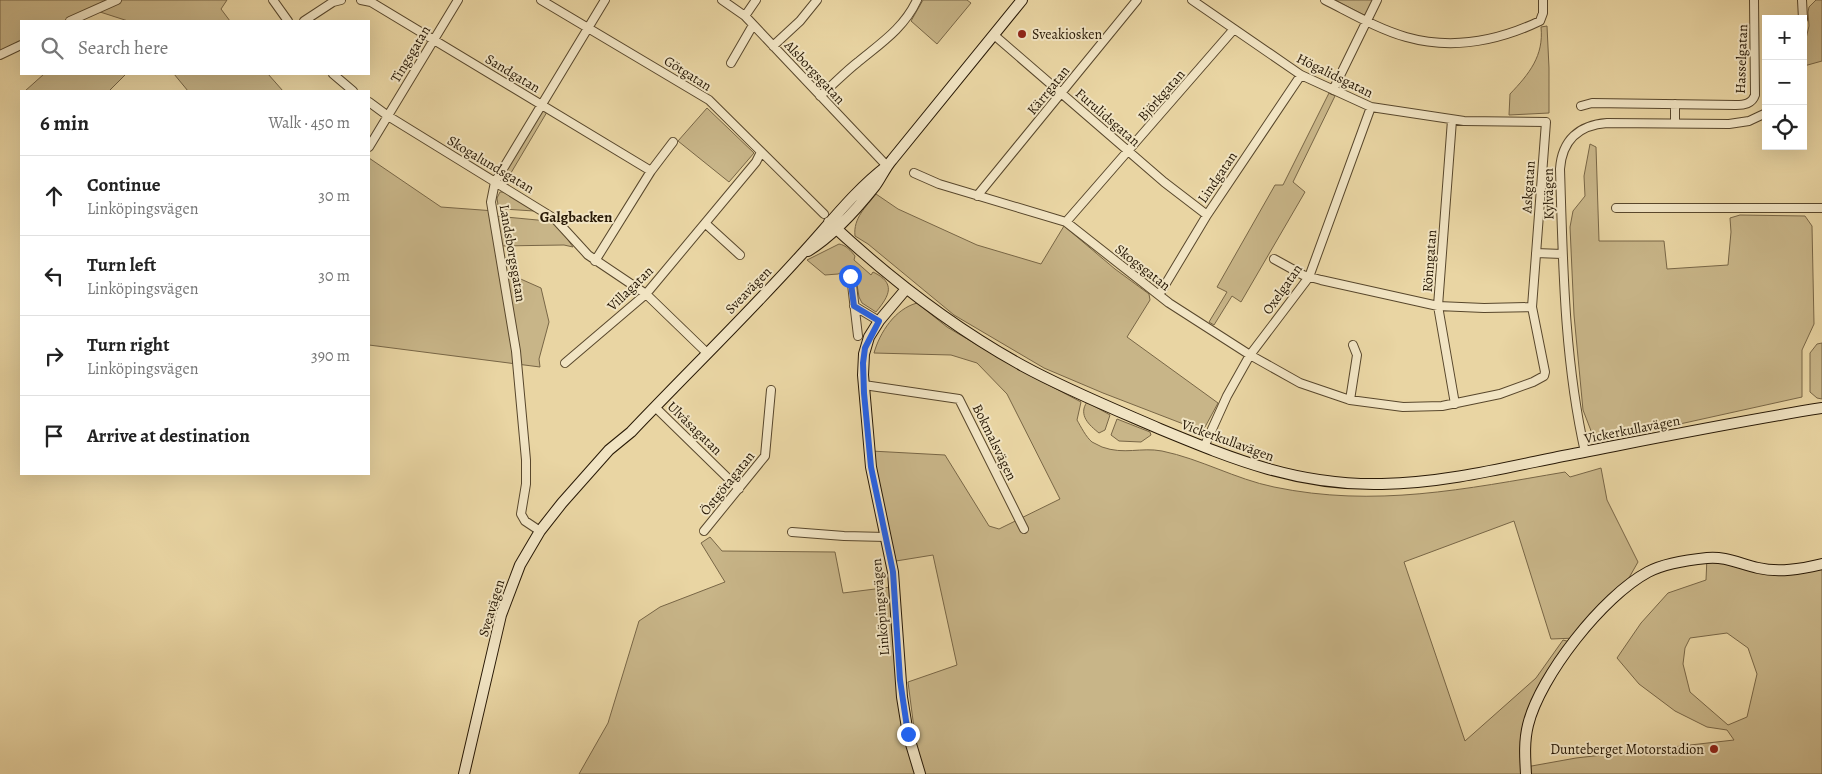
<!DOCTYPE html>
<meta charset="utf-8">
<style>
body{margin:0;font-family:Alegreya,serif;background:#f2f2f2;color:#222}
.controls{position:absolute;right:15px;top:15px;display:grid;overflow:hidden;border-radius:0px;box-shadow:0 5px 20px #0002}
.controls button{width:45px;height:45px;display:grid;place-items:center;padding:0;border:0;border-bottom:1px solid #e0e0e0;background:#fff;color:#222;font:25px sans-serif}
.stop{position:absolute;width:15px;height:15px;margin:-11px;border:4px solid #2563eb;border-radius:50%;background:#fff}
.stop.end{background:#2563eb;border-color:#fff;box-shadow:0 1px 5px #0008}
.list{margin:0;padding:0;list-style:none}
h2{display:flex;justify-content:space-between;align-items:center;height:65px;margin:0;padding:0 20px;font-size:21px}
h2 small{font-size:16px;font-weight:400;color:#767676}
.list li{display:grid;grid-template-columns:32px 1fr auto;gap:15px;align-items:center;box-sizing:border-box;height:80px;padding:0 20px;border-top:1px solid #e0e0e0}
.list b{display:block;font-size:19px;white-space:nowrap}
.list p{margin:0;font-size:16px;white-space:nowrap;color:#767676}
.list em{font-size:16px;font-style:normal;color:#767676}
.icon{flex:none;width:28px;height:28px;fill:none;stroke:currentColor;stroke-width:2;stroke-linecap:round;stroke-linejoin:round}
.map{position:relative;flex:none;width:1822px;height:774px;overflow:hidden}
.search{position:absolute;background:#fff;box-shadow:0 5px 20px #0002;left:20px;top:20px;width:350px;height:55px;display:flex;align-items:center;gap:12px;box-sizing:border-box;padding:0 18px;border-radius:0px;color:#767676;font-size:19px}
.panel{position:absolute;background:#fff;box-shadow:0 5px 20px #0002;left:20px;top:90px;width:350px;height:385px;border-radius:0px}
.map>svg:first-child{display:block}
.green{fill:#c8b588;stroke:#786646;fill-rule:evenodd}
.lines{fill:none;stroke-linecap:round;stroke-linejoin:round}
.street-casing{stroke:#58472c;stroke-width:10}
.secondary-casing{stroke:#271805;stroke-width:12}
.street{stroke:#f1e4c3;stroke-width:8}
.secondary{stroke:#f1e4c3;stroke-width:10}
.route{stroke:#2563eb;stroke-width:6}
.poi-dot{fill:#8f2418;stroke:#f1e4c3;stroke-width:2}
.labels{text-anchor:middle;stroke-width:4;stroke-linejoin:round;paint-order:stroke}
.poi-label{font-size:14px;fill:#271805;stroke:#f1e4c3;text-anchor:start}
.street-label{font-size:14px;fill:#271805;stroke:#f1e4c3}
.neighbourhood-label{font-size:15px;font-weight:bold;fill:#271805;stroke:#f1e4c3}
</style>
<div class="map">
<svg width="1822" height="774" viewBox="0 0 1822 774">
<rect width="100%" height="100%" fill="#e9d5a3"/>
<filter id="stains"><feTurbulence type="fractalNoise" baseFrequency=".004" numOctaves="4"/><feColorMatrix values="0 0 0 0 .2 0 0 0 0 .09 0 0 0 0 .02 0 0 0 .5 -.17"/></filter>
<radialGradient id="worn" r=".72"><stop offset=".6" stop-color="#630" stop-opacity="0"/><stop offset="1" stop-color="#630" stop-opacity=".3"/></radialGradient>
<path class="green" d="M0,0H227L221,9L230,21H128L97,11L72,21H21V43L0,52Z
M923,0H967L971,3L937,44L911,21Z
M1335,0H1376L1368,17Z
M1816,0H1822V61L1804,66L1803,72V51L1809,26L1808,12L1809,7Z
M1547,26L1549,68V113L1509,115L1510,94C1529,74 1544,56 1541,27Z
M44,74H126L109,91H25Z
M174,74H268L283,91H188Z
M1329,93L1335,96L1293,182L1305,192L1241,302L1232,296L1214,325L1209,322L1227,292L1217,287L1275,185H1283Z
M707,108L754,153L729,182L678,141Z
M543,111L547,112L505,183L503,179L505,173L541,113Z
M1590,144L1596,147L1599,241H1664L1667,269L1728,265L1731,232L1730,218L1740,215L1805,216L1812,226L1814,324L1802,350V397L1603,441L1593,436L1583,410L1574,315L1570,227L1573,211L1585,196L1584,176Z
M369,158L441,207L495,211V216L548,221L558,226L573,247L564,245L499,246L507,273L541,288L549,322L539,359L540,367L369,345Z
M500,192H504L533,209L534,211L503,209L498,205L497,198Z
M876,194L898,209L977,245L1041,264L1064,226L1115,269L1149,294L1150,300L1127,337L1218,403L1205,427L1199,430L1103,393L1044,368L954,315L868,244L855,236C853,218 866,207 876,194Z
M839,244C846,245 851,251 855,256L854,260L871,275L873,272C896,283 890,295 876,312L862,303L859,297L855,272L848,270L838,274L825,275L807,260Z
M917,303L947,327L1013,366L1081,402L1077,420C1081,427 1086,437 1092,442C1095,444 1099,445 1102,447C1124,455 1141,447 1162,451C1201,459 1235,479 1274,487C1375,508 1465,489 1565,472L1570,477L1601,468L1607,500L1638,562L1622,590L1577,638L1551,639L1514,521L1404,562L1465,741L1536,678L1563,640L1574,643L1530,716L1526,767L1576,758L1734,740L1727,730L1707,727L1675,711L1639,684L1617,658L1641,623L1668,593L1706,580L1707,557H1733L1772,566L1822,563V774H579L608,723L639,621L660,607L725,582L701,543L710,537L722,551L835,552L843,593L899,586L896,682L915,736L908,682L957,665L933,555L896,561L871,451L945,455L989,526L999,529L1060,499L1007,394L977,363L951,355L874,353C880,332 895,309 917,303ZM1727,633L1748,648L1757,674L1747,717L1728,725L1690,692L1683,664L1685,648L1690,638Z
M1822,343V399L1817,398L1810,392V353L1817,344Z
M1087,402L1110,415L1105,430L1099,433C1089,425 1078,415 1087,402Z
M1117,419L1150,432L1151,435L1141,442L1119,441L1111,435Z"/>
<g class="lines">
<defs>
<path id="street" d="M273,0L288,21
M361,0L371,2L651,171
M541,0L709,100L824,214
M722,0L745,16L887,166
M1325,0C1351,13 1378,29 1406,37C1452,50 1498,41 1540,21L1543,13V0
M1802,0L1803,19
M745,16L756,0
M70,21L117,0
M304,21L333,2L341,0
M994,35L1164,182L1207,215
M773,46L800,21L817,0
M0,55L21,45
M731,63L753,25
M333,74L353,91
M1333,90L1377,0
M820,96C833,85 845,72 858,62C881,43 904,28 917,0
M369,102L388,116L555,219L588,255L646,294L707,353
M1581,106L1592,103L1736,105C1744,105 1752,104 1755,95L1754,0
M1452,120L1438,306L1455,404
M1675,123V104
M369,147L458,0
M914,173L939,184L1066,222L1169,303L1250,355L1300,383L1350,400L1403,407L1442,406L1500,394L1533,382L1544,376L1545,372L1532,307L1546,122L1464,121L1371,107L1301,75L1192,0
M977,196L1137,0
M1616,208H1822
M1066,222L1234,29
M706,224L740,255
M1536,253L1562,254
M1274,259L1303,275L1321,280L1438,306L1484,308L1532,307
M595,261L651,171L673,142
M851,276L858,336
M1159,295L1207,215L1301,75
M854,306L879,321
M565,363L646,294L756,162L761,152
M864,385L959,399L1024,529
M1350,400L1357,355L1353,345
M655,407L739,489
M1204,447L1227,396L1250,355L1309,277L1371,107
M1585,452C1564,359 1563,264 1560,169C1562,140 1579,125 1607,123L1729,124L1749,121L1766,113
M540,531L525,521L521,514L526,484V460L516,351L491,202L495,182L605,0
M704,531L765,456L771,390
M792,532L844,536L886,537"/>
<path id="secondary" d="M829,222C889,278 952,327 1023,366C1067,390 1114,409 1160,429C1235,460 1299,486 1382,484C1442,483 1500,469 1558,457C1646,440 1733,422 1822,408
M808,251C834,235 856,210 875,186C881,178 885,168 892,160L1022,0
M906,289L879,321L869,337L864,354L863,375L871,467L893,572L902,697L908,734L920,774
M464,774L501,615L520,565L540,531L562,503L609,450L631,432C687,373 746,316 800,256C828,226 854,191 887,166
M1526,774C1525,757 1524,741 1528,725C1540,676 1603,596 1648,572C1665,563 1687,560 1707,558C1725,556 1740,564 1758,568C1779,573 1801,569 1822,564"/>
</defs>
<use href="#street" class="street-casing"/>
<use href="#secondary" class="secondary-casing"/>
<use href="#street" class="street"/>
<use href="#secondary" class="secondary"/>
</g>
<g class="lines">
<path class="route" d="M850,276L854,306L879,321L865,348L863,363L864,393L871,467L893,572L900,680L908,734"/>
</g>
<g class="poi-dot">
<circle cx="1022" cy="34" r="5"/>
<circle cx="1714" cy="749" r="5"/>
</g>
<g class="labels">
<g class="poi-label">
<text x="1032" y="39">Sveakiosken</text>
<text x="1704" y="754" text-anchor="end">Dunteberget Motorstadion</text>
</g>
<g class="street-label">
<text transform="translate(410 54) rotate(-59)" y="5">Tingsgatan</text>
<text transform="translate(1741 59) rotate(-88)" y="5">Hasselgatan</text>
<text transform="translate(815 72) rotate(47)" y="5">Alsborgsgatan</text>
<text transform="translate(513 73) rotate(31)" y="5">Sandgatan</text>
<text transform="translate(688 73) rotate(32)" y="5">Götgatan</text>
<text transform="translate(1335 75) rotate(26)" y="5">Högalidsgatan</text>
<text transform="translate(1048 90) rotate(-51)" y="5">Kärrgatan</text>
<text transform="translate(1161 95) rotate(-49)" y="5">Björkgatan</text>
<text transform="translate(1108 117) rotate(41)" y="5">Furulidsgatan</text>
<text transform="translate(491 164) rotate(31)" y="5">Skogalundsgatan</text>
<text transform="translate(1217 177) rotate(-56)" y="5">Lindgatan</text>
<text transform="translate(1528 187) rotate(-86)" y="5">Askgatan</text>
<text transform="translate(1548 194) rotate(-91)" y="5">Kylvägen</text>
<text transform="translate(513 253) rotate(80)" y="5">Landsborgsgatan</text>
<text transform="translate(1429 261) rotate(-86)" y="5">Rönngatan</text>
<text transform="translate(1143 267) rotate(38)" y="5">Skogsgatan</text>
<text transform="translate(630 288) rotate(-44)" y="5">Villagatan</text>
<text transform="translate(1282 289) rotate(-55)" y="5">Oxelgatan</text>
<text transform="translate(748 290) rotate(-46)" y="5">Sveavägen</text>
<text transform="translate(695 428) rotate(44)" y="5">Ulvåsagatan</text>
<text transform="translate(1632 429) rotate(-11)" y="5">Vickerkullavägen</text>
<text transform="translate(1228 440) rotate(20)" y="5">Vickerkullavägen</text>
<text transform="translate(995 442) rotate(64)" y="5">Bokmalsvägen</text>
<text transform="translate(727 483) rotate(-51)" y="5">Östgötagatan</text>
<text transform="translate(880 607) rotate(-95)" y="5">Linköpingsvägen</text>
<text transform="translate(491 608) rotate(-73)" y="5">Sveavägen</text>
</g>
<g class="neighbourhood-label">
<text x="576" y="222">Galgbacken</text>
</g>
</g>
<rect width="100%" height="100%" filter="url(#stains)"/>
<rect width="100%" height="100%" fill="url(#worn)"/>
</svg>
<div class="controls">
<button>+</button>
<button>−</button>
<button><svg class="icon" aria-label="locate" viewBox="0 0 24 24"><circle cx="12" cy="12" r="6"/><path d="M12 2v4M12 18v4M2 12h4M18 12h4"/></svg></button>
</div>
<div class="stop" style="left:850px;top:276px"></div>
<div class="stop end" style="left:908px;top:734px"></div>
<div class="search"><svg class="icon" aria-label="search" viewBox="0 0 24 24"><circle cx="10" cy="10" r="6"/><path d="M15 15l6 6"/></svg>Search here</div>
<section class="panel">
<h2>6 min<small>Walk · 450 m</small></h2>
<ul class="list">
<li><svg class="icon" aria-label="ahead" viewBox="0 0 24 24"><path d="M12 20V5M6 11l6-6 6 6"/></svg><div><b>Continue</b><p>Linköpingsvägen</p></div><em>30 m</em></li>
<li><svg class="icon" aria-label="left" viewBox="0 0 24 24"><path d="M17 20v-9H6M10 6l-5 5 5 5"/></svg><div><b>Turn left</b><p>Linköpingsvägen</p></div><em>30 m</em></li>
<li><svg class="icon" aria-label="right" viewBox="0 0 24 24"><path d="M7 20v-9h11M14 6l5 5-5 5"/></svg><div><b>Turn right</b><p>Linköpingsvägen</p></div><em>390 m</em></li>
<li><svg class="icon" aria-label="arrive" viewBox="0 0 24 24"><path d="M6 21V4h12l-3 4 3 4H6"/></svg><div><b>Arrive at destination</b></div></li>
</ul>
</section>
</div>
